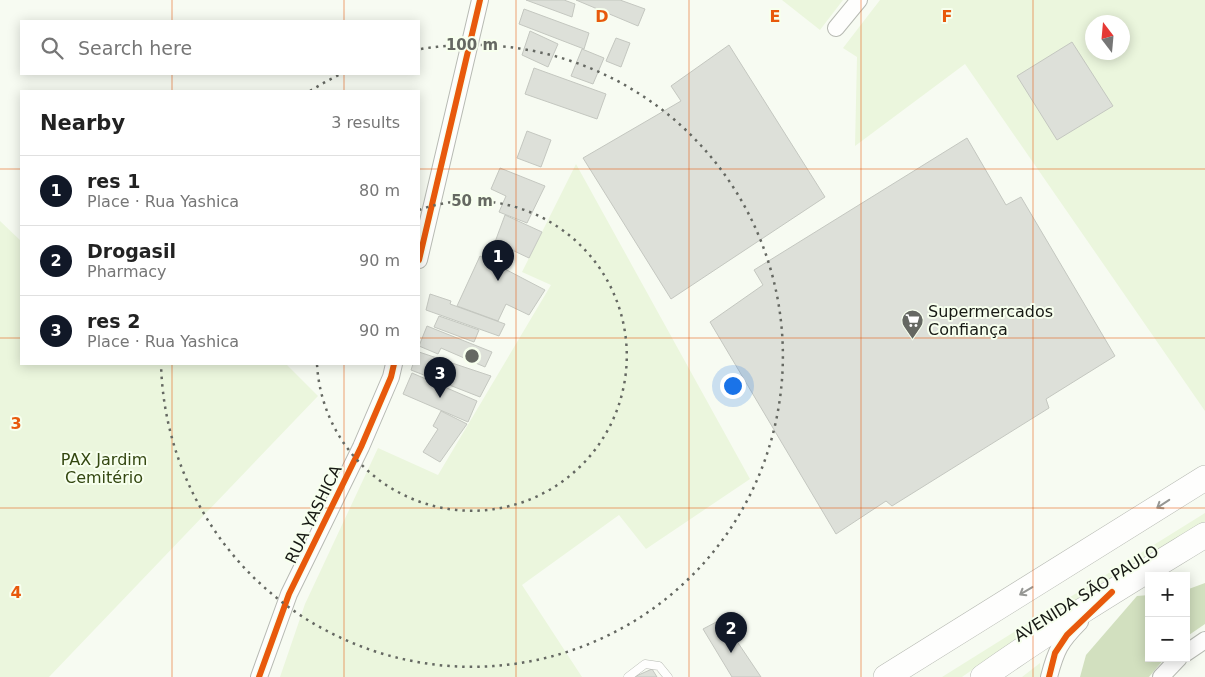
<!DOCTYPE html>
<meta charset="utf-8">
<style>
body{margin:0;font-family:"DejaVu Sans",sans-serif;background:#f6f6f6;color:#222}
.controls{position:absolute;right:15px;bottom:15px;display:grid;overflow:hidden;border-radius:0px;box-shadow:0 2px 12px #0003}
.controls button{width:45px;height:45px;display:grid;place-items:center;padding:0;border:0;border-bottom:1px solid #e0e0e0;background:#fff;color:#222;font:25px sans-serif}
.compass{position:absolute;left:1085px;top:15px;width:45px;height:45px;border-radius:50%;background:#fff;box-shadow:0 2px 12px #0003;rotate:344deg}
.you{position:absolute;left:732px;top:385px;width:18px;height:18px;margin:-12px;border:4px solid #fff;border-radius:50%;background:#1a73e8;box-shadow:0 0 0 8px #1a73e833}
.badge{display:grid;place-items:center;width:32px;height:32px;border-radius:50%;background:#111827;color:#fff;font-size:16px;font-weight:700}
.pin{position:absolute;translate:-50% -41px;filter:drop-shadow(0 1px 2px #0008)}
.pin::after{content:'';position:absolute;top:26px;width:18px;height:15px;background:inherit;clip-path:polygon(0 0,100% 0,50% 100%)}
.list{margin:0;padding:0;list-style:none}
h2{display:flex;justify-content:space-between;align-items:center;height:65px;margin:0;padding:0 20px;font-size:21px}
h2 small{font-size:16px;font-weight:400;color:#767676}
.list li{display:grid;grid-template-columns:32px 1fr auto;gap:15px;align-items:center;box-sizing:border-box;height:70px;padding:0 20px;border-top:1px solid #e0e0e0}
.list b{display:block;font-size:19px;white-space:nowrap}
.list p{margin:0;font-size:16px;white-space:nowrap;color:#767676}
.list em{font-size:16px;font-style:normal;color:#767676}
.icon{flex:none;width:28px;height:28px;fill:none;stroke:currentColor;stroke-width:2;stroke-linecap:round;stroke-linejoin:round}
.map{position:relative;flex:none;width:1205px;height:677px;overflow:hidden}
.search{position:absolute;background:#fff;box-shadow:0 2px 12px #0003;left:20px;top:20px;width:400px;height:55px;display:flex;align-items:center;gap:12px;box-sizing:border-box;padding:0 18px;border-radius:0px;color:#767676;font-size:19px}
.panel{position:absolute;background:#fff;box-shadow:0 2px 12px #0003;left:20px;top:90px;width:400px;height:275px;border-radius:0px}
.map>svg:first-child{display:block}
.green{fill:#ebf6dd;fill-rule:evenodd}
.forest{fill:#d2e0bf}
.building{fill:#dde0d9;stroke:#c4c7c0}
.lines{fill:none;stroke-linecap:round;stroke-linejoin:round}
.lane-casing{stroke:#b7bab3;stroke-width:9}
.street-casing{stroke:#b7bab3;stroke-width:18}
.primary-casing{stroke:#b7bab3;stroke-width:26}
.lane{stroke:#fefefd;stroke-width:8}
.street{stroke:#fefefd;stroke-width:16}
.primary{stroke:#fefefd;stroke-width:25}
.cycleway-casing{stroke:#f7ffee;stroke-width:9}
.cycleway{stroke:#e8590c;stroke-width:6}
.oneway{stroke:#969794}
.grid{fill:none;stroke:#e8590c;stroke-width:1;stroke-opacity:0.55}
.ring{fill:none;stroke:#656862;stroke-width:2.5;stroke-dasharray:2.5 5}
.labels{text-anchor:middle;stroke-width:4;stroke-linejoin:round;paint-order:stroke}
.poi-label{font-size:16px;fill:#171914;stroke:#f7ffee;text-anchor:start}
.park-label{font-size:16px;fill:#334710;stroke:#f7ffee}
.street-label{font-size:16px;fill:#171914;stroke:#f7ffee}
.grid-label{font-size:16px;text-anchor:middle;font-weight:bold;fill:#e8590c;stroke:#f7ffee;stroke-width:4;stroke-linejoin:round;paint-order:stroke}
.centre{fill:#656862;stroke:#f7ffee;stroke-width:2.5}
.ring-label{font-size:15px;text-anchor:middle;font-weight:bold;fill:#656862;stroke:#f7ffee;stroke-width:4;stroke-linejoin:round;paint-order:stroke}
</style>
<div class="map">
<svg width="1205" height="677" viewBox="0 0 1205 677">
<rect width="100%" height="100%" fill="#f7fbf2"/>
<path class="green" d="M782,0H843L820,30Z
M880,0H1205V411L965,64L855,146L857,57L843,48ZM1092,22H1122V52H1092Z
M576,164L750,479L646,549L619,515L522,585L582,677H280L305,604L378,448L438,475L551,285L522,272Z
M0,221L21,241V364H286L318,396L49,677H0Z
M1205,513V524L1073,603L989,658L962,677H942Z
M1040,663L1041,677H1022Z"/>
<path class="forest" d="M1205,583V624L1186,637V590Z
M1149,595V658H1165L1149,677H1080L1086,655L1137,596Z"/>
<path class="building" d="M526,0H564L575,4L572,17Z
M576,0H620L645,9L638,26Z
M524,9L589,33L584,49L519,24Z
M530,31L558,44L548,67L522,55Z
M616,38L630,43L621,67L606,61Z
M1072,42L1113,106L1057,140L1017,76Z
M729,45L825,197L671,299L583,158L681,101L671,86Z
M582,49L604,58L593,84L571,76Z
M534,68L606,94L597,119L525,94Z
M527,131L551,140L541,167L517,158Z
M967,138L1006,205L1021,197L1115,356L1046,399L1049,408L892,506L886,501L836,534L710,322L763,285L754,270Z
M500,168L545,186L527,223L499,212L506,196L491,189Z
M505,215L542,232L529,258L495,242Z
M480,256L545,290L529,315L506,304L498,321L457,306Z
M430,294L451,301L450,304L505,324L499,336L426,310Z
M439,316L479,330L474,342L434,327Z
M427,326L492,352L485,367L441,348L438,354L419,346Z
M419,352L491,376L480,397L411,370L413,364H419Z
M412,373L477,401L468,422L403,394Z
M441,411L467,424L440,462L423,452L438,429L433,426Z
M722,619L761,677H732L703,629Z
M652,669L657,677H634Z"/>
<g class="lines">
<defs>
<path id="lane" d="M628,677L645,664L659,666L668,677"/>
<path id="street" d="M836,28L859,0
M419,260L480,0
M1186,653L1205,640
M259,677L289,594L361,447L391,377L394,364
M1049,677C1056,650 1060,642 1080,622
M1161,677L1179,658"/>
<path id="primary" d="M886,677L1205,478
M983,677C1055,626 1130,581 1205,535"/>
</defs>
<use href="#lane" class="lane-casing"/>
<use href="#street" class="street-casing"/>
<use href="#primary" class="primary-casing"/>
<use href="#lane" class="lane"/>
<use href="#street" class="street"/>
<use href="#primary" class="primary"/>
<defs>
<path id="cycleway" d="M419,260L480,0
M259,677L289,594L361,447L391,377L394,364
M1049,677L1055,653L1067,635L1112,592"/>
</defs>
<use href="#cycleway" class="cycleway-casing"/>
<use href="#cycleway" class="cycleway"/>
</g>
<defs><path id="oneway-shaft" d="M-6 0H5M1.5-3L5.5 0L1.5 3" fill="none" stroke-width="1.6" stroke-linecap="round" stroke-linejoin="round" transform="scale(1.25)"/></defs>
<g class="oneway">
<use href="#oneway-shaft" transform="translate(1163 504) rotate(147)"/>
<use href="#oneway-shaft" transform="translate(1026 591) rotate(149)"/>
</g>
<path class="grid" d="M172,0V21M344,0V21M516,0V677M689,0V677M861,0V677M1033,0V677M172,74V91M344,74V91M0,169H21M419,169H1205M0,338H21M419,338H1205M172,364V677M344,364V677M0,508H1205"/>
<g class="ring">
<path d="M419 210A155 155 0 1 1 317 364"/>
<path d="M310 91A311 311 0 0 1 341 74M421 49A311 311 0 1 1 161 364"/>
</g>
<defs>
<symbol id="supermarket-pin" viewBox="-11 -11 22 30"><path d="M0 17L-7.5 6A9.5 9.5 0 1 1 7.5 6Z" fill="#656862" stroke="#f7ffee"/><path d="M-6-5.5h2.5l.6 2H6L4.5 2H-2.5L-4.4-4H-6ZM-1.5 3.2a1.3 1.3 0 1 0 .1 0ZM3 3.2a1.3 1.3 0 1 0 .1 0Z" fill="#fff"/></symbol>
</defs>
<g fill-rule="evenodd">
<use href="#supermarket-pin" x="900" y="308" width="25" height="34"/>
</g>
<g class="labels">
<g class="poi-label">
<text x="928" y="317">Supermercados<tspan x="928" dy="18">Confiança</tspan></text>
</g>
<g class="park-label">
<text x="104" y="465">PAX Jardim<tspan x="104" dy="18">Cemitério</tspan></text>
</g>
<g class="street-label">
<text transform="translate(313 514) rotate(-64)" y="6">RUA YASHICA</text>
<text transform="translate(1086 593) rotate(-32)" y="6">AVENIDA SÃO PAULO</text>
</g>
</g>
<g class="grid-label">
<text x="602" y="22">D</text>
<text x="775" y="22">E</text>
<text x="947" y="22">F</text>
<text x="16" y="429">3</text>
<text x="16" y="598">4</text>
</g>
<circle cx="472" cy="356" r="8" class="centre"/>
<g class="ring-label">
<text x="472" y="50">100 m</text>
<text x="472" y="206">50 m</text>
</g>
</svg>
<div class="controls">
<button>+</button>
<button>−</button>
</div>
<svg class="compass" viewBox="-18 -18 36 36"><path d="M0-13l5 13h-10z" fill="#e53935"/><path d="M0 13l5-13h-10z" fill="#767676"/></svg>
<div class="you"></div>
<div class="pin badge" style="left:498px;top:281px">1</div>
<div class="pin badge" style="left:731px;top:653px">2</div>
<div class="pin badge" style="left:440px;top:398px">3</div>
<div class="search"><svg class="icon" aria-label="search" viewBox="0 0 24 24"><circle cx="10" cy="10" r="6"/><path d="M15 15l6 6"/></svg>Search here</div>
<section class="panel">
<h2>Nearby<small>3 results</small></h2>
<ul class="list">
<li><span class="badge">1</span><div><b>res 1</b><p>Place · Rua Yashica</p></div><em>80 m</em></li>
<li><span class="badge">2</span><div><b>Drogasil</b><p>Pharmacy</p></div><em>90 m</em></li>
<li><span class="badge">3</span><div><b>res 2</b><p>Place · Rua Yashica</p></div><em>90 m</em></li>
</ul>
</section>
</div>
